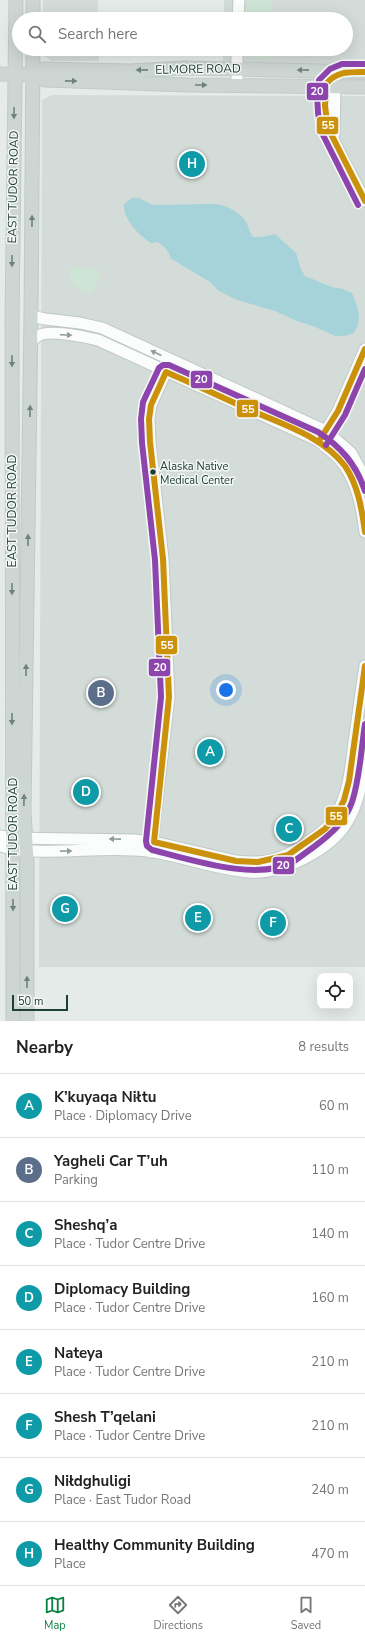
<!DOCTYPE html>
<meta charset="utf-8">
<style>
body{margin:0;font-family:"Nunito Sans",sans-serif;background:#f6f6f6;color:#222}
.controls{position:absolute;right:12px;bottom:12px;display:grid;overflow:hidden;border-radius:8px;box-shadow:0 4px 16px #0002}
.controls button{width:36px;height:36px;display:grid;place-items:center;padding:0;border:0;border-bottom:1px solid #e0e0e0;background:#fff;color:#222;font:20px sans-serif}
.scale{position:absolute;left:12px;bottom:10px;width:56px;box-sizing:border-box;padding-left:4px;border:2px solid #223f37;border-top:0;font-size:11px;line-height:14px;white-space:nowrap;color:#223f37;-webkit-text-stroke:3px #f4f9f7;paint-order:stroke}
.you{position:absolute;left:226px;top:690px;width:14px;height:14px;margin:-10px;border:3px solid #fff;border-radius:50%;background:#1a73e8;box-shadow:0 0 0 6px #1a73e833}
.badge{display:grid;place-items:center;width:26px;height:26px;border-radius:50%;background:#0b8043;color:#fff;font-size:13px;font-weight:700}
.pin{position:absolute;translate:-50% -50%;border:2px solid #fff;box-shadow:0 1px 4px #0006}
.list{margin:0;padding:0;list-style:none}
h2{display:flex;justify-content:space-between;align-items:center;height:52px;margin:0;padding:0 16px;font-size:17px}
h2 small{font-size:13px;font-weight:400;color:#767676}
.list li{display:grid;grid-template-columns:26px 1fr auto;gap:12px;align-items:center;box-sizing:border-box;height:64px;padding:0 16px;border-top:1px solid #e0e0e0}
.list b{display:block;font-size:15px;white-space:nowrap}
.list p{margin:0;font-size:13px;white-space:nowrap;color:#767676}
.list em{font-size:13px;font-style:normal;color:#767676}
.icon{flex:none;width:22px;height:22px;fill:none;stroke:currentColor;stroke-width:2;stroke-linecap:round;stroke-linejoin:round}
.map{position:relative;flex:none;width:365px;height:1021px;overflow:hidden}
.search{position:absolute;background:#fff;box-shadow:0 4px 16px #0002;left:12px;right:12px;top:12px;height:44px;display:flex;align-items:center;gap:10px;box-sizing:border-box;padding:0 14px;border-radius:22px;color:#767676;font-size:15px}
.sheet{height:564px;background:#fff}
nav{display:flex;justify-content:space-around;align-items:center;box-sizing:border-box;height:56px;border-top:1px solid #e0e0e0;background:#fff;font-size:11px;color:#767676}
nav a{display:grid;justify-items:center;gap:2px}
nav .on{color:#0b8043}
.map>svg:first-child{display:block}
.built{fill:#d3dcd8}
.green{fill:#cee4d5}
.water{fill:#a6d3d9}
.lines{fill:none;stroke-linecap:round;stroke-linejoin:round}
.minor-casing{stroke:#c2c8c5;stroke-width:13}
.major-casing{stroke:#c1cac7;stroke-width:15}
.minor{stroke:#fbfcfc;stroke-width:11}
.major{stroke:#ced6d4;stroke-width:13}
.bus-1-casing{stroke:#f4f9f7;stroke-width:9}
.bus-2-casing{stroke:#f4f9f7;stroke-width:9}
.bus-1{stroke:#cc910b;stroke-width:6}
.bus-2{stroke:#8e44ad;stroke-width:6}
.oneway{fill:#6f837e}
.oneway2{fill:#8e9e9a}
.bus-dot{fill:#223f37;stroke:#f4f9f7;stroke-width:1.5}
.labels{text-anchor:middle;stroke-width:3;stroke-linejoin:round;paint-order:stroke}
.bus-label{font-size:11px;fill:#223f37;stroke:#f4f9f7;text-anchor:start}
.street-label{font-size:12px;fill:#223f37;stroke:#f4f9f7}
.line-badge{stroke:#f4f9f7;stroke-width:1.5}
.badge-label{font-size:11px;text-anchor:middle;font-weight:bold;fill:#fff}
</style>
<div class="map">
<svg width="365" height="1021" viewBox="0 0 365 1021">
<rect width="100%" height="100%" fill="#e5ebe8"/>
<path class="built" d="M43,0H98V19H43Z
M224,0H365V68L223,64V49H346V19H224Z
M43,49H99V61H51L43,55Z
M52,95L365,96V967H39L42,100Z"/>
<path class="green" d="M247,0H272V19H245Z
M243,49H272V57L263,60L243,53Z
M70,268H94L101,274L92,293C75,286 70,289 70,268Z"/>
<path class="water" d="M132,198H139L153,205L216,204C228,206 240,212 246,222C249,227 249,232 253,237H262L275,234L296,253L301,269L305,276L332,287L343,289L352,293L356,303L359,313L358,325L354,333L345,336H335L313,326L297,321L275,311L237,300L219,291L210,282L170,258C169,250 164,246 157,242L151,243C139,235 123,220 124,204Z"/>
<g class="lines">
<defs>
<path id="minor" d="M238,19L239,0
M342,72L331,78L326,84L327,121L330,132L341,155L365,201
M237,85V49
M334,134L335,86
M31,316L45,319L80,323L102,328L326,431L351,453L365,478
M31,342C33,340 35,337 38,336C48,329 86,337 98,340L319,441C326,448 334,453 340,460C357,479 362,508 365,532
M322,437L338,411L365,349
M0,836L13,838L133,840L154,842L236,861C263,864 279,861 302,846C314,838 329,828 336,815C349,793 351,767 354,742C358,716 361,691 365,666
M0,846C43,857 89,847 133,850C171,851 210,869 249,872C280,875 331,850 347,822C359,803 362,781 365,759
M151,852L169,697L163,559L150,442L149,419L151,405L171,360"/>
<path id="major" d="M33,0V19
M0,74L33,75L45,80L188,85L365,87
M33,75L44,69L129,71L184,68L365,72
M13,1021L12,322L16,0
M27,1021V860L24,812L31,316L33,49"/>
</defs>
<use href="#minor" class="minor-casing"/>
<use href="#major" class="major-casing"/>
<use href="#minor" class="minor"/>
<use href="#major" class="major"/>
<defs>
<path id="bus-1" d="M365,72C349,72 337,71 326,84L325,106L328,128L365,201
M319,441L338,411L365,349
M365,532C362,510 358,485 345,466C323,437 286,426 255,412C225,399 196,385 166,372L151,405L149,419L150,442L163,559L169,697L154,842L236,861L258,862L288,855L325,829L336,816L344,800L349,781L365,666"/>
<path id="bus-2" d="M358,205L321,131L318,113L317,94L319,80L330,69L342,64H365
M326,445L345,415L365,369
M365,491C356,464 341,447 318,432L169,365H163L159,368L143,402L141,419L142,443L155,560L161,697L146,841L147,846L152,850C190,859 256,882 293,862C300,857 308,851 315,846C331,834 345,822 352,802C360,778 361,750 365,724"/>
</defs>
<use href="#bus-1" class="bus-1-casing"/>
<use href="#bus-2" class="bus-2-casing"/>
<use href="#bus-1" class="bus-1"/>
<use href="#bus-2" class="bus-2"/>
</g>
<defs><path id="oneway-solid" d="M-6-.8H1V-3.2L6.5 0L1 3.2V.8H-6Z"/></defs>
<g class="oneway">
<use href="#oneway-solid" transform="translate(142 70) rotate(179)"/>
<use href="#oneway-solid" transform="translate(303 70) rotate(-179)"/>
<use href="#oneway-solid" transform="translate(71 81) rotate(1)"/>
<use href="#oneway-solid" transform="translate(201 85)"/>
<use href="#oneway-solid" transform="translate(14 113) rotate(91)"/>
<use href="#oneway-solid" transform="translate(32 221) rotate(-90)"/>
<use href="#oneway-solid" transform="translate(12 261) rotate(90)"/>
<use href="#oneway-solid" transform="translate(12 361) rotate(90)"/>
<use href="#oneway-solid" transform="translate(30 411) rotate(-89)"/>
<use href="#oneway-solid" transform="translate(28 540) rotate(-89)"/>
<use href="#oneway-solid" transform="translate(12 589) rotate(90)"/>
<use href="#oneway-solid" transform="translate(26 670) rotate(-89)"/>
<use href="#oneway-solid" transform="translate(12 719) rotate(90)"/>
<use href="#oneway-solid" transform="translate(24 800) rotate(-89)"/>
<use href="#oneway-solid" transform="translate(13 905) rotate(90)"/>
<use href="#oneway-solid" transform="translate(27 982) rotate(-90)"/>
</g>
<g class="oneway2">
<use href="#oneway-solid" transform="translate(66 335) rotate(3)"/>
<use href="#oneway-solid" transform="translate(156 353) rotate(-155)"/>
<use href="#oneway-solid" transform="translate(115 839) rotate(-179)"/>
<use href="#oneway-solid" transform="translate(66 851) rotate(-1)"/>
</g>
<circle class="bus-dot" cx="153" cy="472" r="3.5"/>
<g class="labels">
<g class="bus-label">
<text x="160" y="470">Alaska Native<tspan x="160" dy="14">Medical Center</tspan></text>
</g>
<g class="street-label">
<text transform="translate(198 69) rotate(-1)" y="4">ELMORE ROAD</text>
<text transform="translate(13 187) rotate(-89)" y="4">EAST TUDOR ROAD</text>
<text transform="translate(12 511) rotate(-90)" y="4">EAST TUDOR ROAD</text>
<text transform="translate(13 834) rotate(-90)" y="4">EAST TUDOR ROAD</text>
</g>
</g>
<g class="line-badge">
<rect x="306" y="82" width="23" height="19" rx="4" fill="#8e44ad"/>
<rect x="316" y="116" width="23" height="19" rx="4" fill="#cc910b"/>
<rect x="190" y="370" width="23" height="19" rx="4" fill="#8e44ad"/>
<rect x="236" y="399" width="23" height="19" rx="4" fill="#cc910b"/>
<rect x="155" y="635" width="23" height="20" rx="4" fill="#cc910b"/>
<rect x="148" y="658" width="23" height="19" rx="4" fill="#8e44ad"/>
<rect x="325" y="806" width="23" height="20" rx="4" fill="#cc910b"/>
<rect x="272" y="856" width="23" height="19" rx="4" fill="#8e44ad"/>
</g>
<g class="badge-label">
<text x="317" y="95">20</text>
<text x="328" y="129">55</text>
<text x="201" y="383">20</text>
<text x="248" y="413">55</text>
<text x="167" y="649">55</text>
<text x="160" y="671">20</text>
<text x="336" y="820">55</text>
<text x="283" y="869">20</text>
</g>
</svg>
<div class="controls">
<button><svg class="icon" aria-label="locate" viewBox="0 0 24 24"><circle cx="12" cy="12" r="6"/><path d="M12 2v4M12 18v4M2 12h4M18 12h4"/></svg></button>
</div>
<div class="scale">50 m</div>
<div class="you"></div>
<div class="pin badge" style="left:210px;top:752px;background:#0f9aa8">A</div>
<div class="pin badge" style="left:101px;top:693px;background:#5c6f8a">B</div>
<div class="pin badge" style="left:289px;top:829px;background:#0f9aa8">C</div>
<div class="pin badge" style="left:86px;top:792px;background:#0f9aa8">D</div>
<div class="pin badge" style="left:198px;top:918px;background:#0f9aa8">E</div>
<div class="pin badge" style="left:273px;top:923px;background:#0f9aa8">F</div>
<div class="pin badge" style="left:65px;top:909px;background:#0f9aa8">G</div>
<div class="pin badge" style="left:192px;top:164px;background:#0f9aa8">H</div>
<div class="search"><svg class="icon" aria-label="search" viewBox="0 0 24 24"><circle cx="10" cy="10" r="6"/><path d="M15 15l6 6"/></svg>Search here</div>
</div>
<section class="sheet">
<h2>Nearby<small>8 results</small></h2>
<ul class="list">
<li><span class="badge" style="background:#0f9aa8">A</span><div><b>K’kuyaqa Niłtu</b><p>Place · Diplomacy Drive</p></div><em>60 m</em></li>
<li><span class="badge" style="background:#5c6f8a">B</span><div><b>Yagheli Car T’uh</b><p>Parking</p></div><em>110 m</em></li>
<li><span class="badge" style="background:#0f9aa8">C</span><div><b>Sheshq’a</b><p>Place · Tudor Centre Drive</p></div><em>140 m</em></li>
<li><span class="badge" style="background:#0f9aa8">D</span><div><b>Diplomacy Building</b><p>Place · Tudor Centre Drive</p></div><em>160 m</em></li>
<li><span class="badge" style="background:#0f9aa8">E</span><div><b>Nateya</b><p>Place · Tudor Centre Drive</p></div><em>210 m</em></li>
<li><span class="badge" style="background:#0f9aa8">F</span><div><b>Shesh T’qelani</b><p>Place · Tudor Centre Drive</p></div><em>210 m</em></li>
<li><span class="badge" style="background:#0f9aa8">G</span><div><b>Niłdghuligi</b><p>Place · East Tudor Road</p></div><em>240 m</em></li>
<li><span class="badge" style="background:#0f9aa8">H</span><div><b>Healthy Community Building</b><p>Place</p></div><em>470 m</em></li>
</ul>
</section>
<nav>
<a class="on"><svg class="icon" aria-label="map" viewBox="0 0 24 24"><path d="M3 6l6-2 6 2 6-2v14l-6 2-6-2-6 2zM9 4v14M15 6v14"/></svg>Map</a>
<a><svg class="icon" aria-label="directions" viewBox="0 0 24 24"><path d="M12 3l9 9-9 9-9-9zM9 14v-3h6M13 9l2 2-2 2"/></svg>Directions</a>
<a><svg class="icon" aria-label="saved" viewBox="0 0 24 24"><path d="M7 4h10v16l-5-4-5 4z"/></svg>Saved</a>
</nav>
